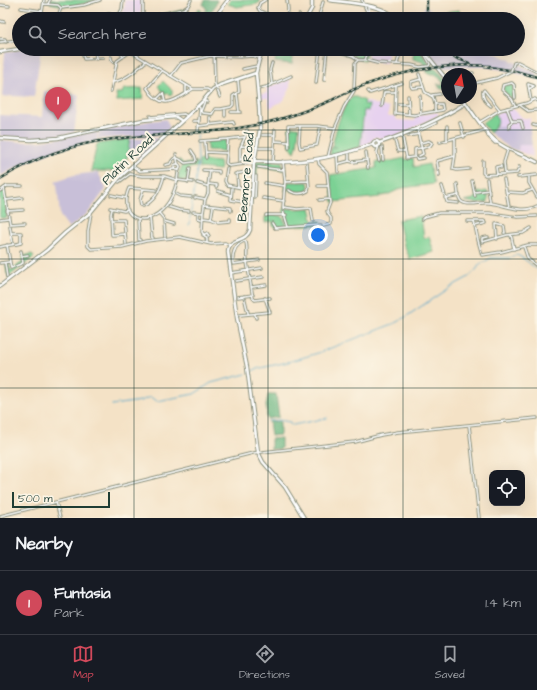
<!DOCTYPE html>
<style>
body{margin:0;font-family:"Architects Daughter",sans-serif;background:#20242c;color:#f1f3f6}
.controls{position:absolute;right:12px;bottom:12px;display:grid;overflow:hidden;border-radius:8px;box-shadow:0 4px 16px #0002}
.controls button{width:36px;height:36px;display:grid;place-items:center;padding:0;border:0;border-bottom:1px solid #363941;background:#171b24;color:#f1f3f6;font:20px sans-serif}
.compass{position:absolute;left:441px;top:68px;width:36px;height:36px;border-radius:50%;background:#171b24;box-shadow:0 4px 16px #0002;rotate:11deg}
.scale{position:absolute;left:12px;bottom:10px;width:98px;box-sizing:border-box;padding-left:4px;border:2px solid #1f3d34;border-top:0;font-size:11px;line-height:14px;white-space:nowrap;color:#1f3d34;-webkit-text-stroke:3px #fcf5e5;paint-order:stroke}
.you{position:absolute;left:318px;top:235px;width:14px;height:14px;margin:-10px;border:3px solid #fff;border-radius:50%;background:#1a73e8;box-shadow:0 0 0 6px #1a73e833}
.badge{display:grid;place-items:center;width:26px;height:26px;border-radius:50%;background:#d1495b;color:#fff;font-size:13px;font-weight:700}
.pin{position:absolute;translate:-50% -33px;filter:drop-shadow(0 1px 2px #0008)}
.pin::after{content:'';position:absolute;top:21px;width:14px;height:12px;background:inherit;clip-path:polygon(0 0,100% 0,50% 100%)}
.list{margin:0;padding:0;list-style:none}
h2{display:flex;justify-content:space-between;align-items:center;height:52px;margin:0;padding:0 16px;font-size:17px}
h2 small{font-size:13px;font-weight:400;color:#9ea1a6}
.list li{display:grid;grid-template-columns:26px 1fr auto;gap:12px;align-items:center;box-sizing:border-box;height:64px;padding:0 16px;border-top:1px solid #363941}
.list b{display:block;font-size:15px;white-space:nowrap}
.list p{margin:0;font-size:13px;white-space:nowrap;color:#9ea1a6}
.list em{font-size:13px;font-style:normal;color:#9ea1a6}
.icon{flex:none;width:22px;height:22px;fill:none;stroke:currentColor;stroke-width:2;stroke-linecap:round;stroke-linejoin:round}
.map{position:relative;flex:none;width:537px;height:518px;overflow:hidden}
.search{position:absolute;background:#171b24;box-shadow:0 4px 16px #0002;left:12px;right:12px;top:12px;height:44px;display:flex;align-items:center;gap:10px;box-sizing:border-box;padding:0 14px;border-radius:22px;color:#9ea1a6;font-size:15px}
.sheet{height:116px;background:#171b24}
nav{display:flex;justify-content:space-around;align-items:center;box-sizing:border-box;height:56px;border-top:1px solid #363941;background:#171b24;font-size:11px;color:#9ea1a6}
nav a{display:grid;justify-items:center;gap:2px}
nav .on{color:#d1495b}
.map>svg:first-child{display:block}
.built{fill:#e7d2ef}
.industrial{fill:#c8bfd8}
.green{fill:#7cd194;stroke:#4e8764}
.forest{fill:#65b37e;stroke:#427859}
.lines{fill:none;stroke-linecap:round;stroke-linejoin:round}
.stream{stroke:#4ca5c9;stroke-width:1}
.street-casing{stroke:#8a907d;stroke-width:3.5}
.secondary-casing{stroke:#8a907d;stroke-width:4.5}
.street{stroke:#fff;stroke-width:1.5}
.secondary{stroke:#fff;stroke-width:2.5}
.rail-casing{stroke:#1f3d34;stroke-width:2.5}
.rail{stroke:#fcf5e5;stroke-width:1;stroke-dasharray:3;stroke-linecap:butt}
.street-bridge-casing{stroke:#8a907d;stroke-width:3.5;stroke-linecap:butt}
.street-bridge{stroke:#fff;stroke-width:1.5}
.grid{fill:none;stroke:#1f3d34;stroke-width:1;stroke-opacity:0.55}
.labels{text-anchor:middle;stroke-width:4;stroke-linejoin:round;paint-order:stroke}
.street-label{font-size:13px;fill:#1f3d34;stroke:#fcf5e5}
</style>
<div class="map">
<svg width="537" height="518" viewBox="0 0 537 518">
<rect width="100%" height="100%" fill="#fcf5e5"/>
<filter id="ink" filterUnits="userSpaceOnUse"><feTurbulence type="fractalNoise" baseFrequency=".025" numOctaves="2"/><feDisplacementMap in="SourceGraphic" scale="8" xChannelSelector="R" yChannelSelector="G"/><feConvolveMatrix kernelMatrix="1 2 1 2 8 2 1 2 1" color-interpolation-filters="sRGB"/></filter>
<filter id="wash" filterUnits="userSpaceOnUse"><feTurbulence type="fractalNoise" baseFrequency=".012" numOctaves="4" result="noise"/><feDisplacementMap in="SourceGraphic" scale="16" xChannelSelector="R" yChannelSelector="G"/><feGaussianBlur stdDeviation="0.9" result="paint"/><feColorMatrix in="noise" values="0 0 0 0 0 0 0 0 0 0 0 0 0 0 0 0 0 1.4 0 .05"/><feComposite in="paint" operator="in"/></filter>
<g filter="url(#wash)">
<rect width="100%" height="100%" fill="#f4e2c6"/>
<path class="built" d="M124,0H142L141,13L131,15H122L121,14L125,5Z
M372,8L386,13L395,19H373Z
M369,49H389L386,63L369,61L368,56Z
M290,79V89L284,100L270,108L268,98H260V94L267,93L266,88Z
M365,101L389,108L388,116H395L397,120L415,121V116L437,112L439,115L399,135L382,139L377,137L374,138L370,143L360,147Z
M512,108L523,118H530V129H505L504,126H496L498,122L496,114Z
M519,145H532L533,157L518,151Z"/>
<path class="industrial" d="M424,7L429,8L432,14L436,13L440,19H420L423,14Z
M24,49H41L34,97L12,96L2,97L5,52Z
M424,49H487L537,73V79L503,70L484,67H440Z
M44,91L79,95L74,133L37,138L0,136V115L42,117Z
M166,119L170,128L166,134L98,139L99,131L149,121Z
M496,126H504L505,129H530L532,145H519L518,151L509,148L490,133Z
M98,131L97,141L57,150L19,166L0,176V140L21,142L42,141Z
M163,138L138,158L136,156H126L130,139Z
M98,172L106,189L88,213L69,228L60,216L57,185L55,181L74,175Z"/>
<path class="green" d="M51,0H97C87,3 77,6 66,6C62,6 55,4 50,3Z
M230,0H259L260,2L257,4L237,7L228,4Z
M459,10L461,19H440L436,13Z
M277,49H292V64L275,62Z
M350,49H367L365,60H362L348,53Z
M414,49H419L429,63V65L424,66L423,62L413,59Z
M163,81L172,90V94L170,95L168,93L165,94L158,86Z
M511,84L513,85L514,97L512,99C508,95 502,92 503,86Z
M142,88L143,99L117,101L116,93H122L124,89Z
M351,97H356L365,101L364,104L369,105L368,111L364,110L360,147L330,156L331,148L337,147H332C336,129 340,112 351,97Z
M495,113L496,114L498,122L490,133L482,123Z
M290,127H297L299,128L297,146L295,152L290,146L289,128Z
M130,139L125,168L120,171H91L97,144Z
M226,140L225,151L207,150V142L208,141Z
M405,158V160L413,158L414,167L429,164L434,184L402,188L387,195L381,196L380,194V197L333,202L330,175L376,168V162L391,161Z
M179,159L184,164L197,162V167L190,168L187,171L189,172L188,181L178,180L179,172L183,165L179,163Z
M199,160L219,162L221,167L220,170L199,168Z
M256,161L282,162L283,170L271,168L270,167H263L261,165L257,168V176H255V165Z
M287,182H308L309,187L306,192L291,191L289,188L285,191Z
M4,190L7,218H0V192Z
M486,191L488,192V202L475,203L464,201L474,199V198L477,196L476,193Z
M284,208L296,209L310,208L312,215L310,217L312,218L315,224V222L321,221V225L318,223L317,225L289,226L286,219V215L284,213Z
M268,215L282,216L287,226L275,227L273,226V221L265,223V217Z
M421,216L424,238L429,237L434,252L410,259L404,245L398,220Z
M32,254L34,257L8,277L9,274H7L6,264L9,263L10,270H13L15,267L23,262V256Z"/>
<path class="forest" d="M205,0H217C213,25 172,19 153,19V17L186,9L189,15L194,13L199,8L203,13L207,10L203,4Z
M436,68L447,81V89H441L438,85V83L442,85L443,81L434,74H428L426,70Z
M271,394H276L279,417L267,419L266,405L268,395Z
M278,421L280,422V435L271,436L269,422Z
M281,438V449H271V439Z"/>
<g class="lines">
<path class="stream" d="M197,135L198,161
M189,225L198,163
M249,373L256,369L288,362L318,353L398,322L450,287L467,278L476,270L480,264L491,258H511L516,255C522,256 531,265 537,269
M112,405L141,401L150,397L157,401L194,394L211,383L246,374
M268,421L279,420L290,422L291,425
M293,425L327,418"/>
</g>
</g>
<g filter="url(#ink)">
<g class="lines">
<defs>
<path id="street" d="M143,0V15L147,17L184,9L188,6L191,0
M265,0L260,3L258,8L260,11L270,15
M287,0L288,9L287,19
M362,0L363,3
M44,4L58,5L61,8L84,5L100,0
M48,4L50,0
M0,5L9,6
M365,7L368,14
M368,7L369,19
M21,8L42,11
M275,18L280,19
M41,19L44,0
M57,19L61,8
M92,19L109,14L118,17
M117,19L122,9L123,0
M271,19L270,16L272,15
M297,19L299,15
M318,19L323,2
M415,19L418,14
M0,21L4,22
M18,24H19
M0,39H5L6,42
M0,42L19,40
M95,49L96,59
M119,49L123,57
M214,49L215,84L220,97
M332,49L353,56L358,60H365L377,63L411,65L420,67L429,66L430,64L422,50
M303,50V49
M82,51L84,59L103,58
M244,51L248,49
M247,51L248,56
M131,52L193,89H207L211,91
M111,57L112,61L116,64
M365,60L369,49
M272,63L270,70L272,84
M514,63L518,62L537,72
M397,64L401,49
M243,69L257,66
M162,71L147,88C162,112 175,100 193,89
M462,73H473
M171,76L181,63L210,56L240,57L252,56L260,58
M421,79L411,82V86L412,88L423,87
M324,80L327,49
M113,82C126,80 137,70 146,61
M316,83L320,49
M471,84L497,78L511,71
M186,85V93
M258,89L266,87L291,76
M529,89L534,86L528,84L531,101
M111,91L117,61L134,49
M368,91L370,93L402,83
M237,94L239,112
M432,95L440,94
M408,96L409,114
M420,96L421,114
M157,99L163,93L165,102
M207,102L205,101L201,111L202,113L212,114L215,109H221L231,107L233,105V96L239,92L238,80
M398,104H408
M515,105L512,99L502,90L503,85L512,83L514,85L515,98
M382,106L384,92H396
M491,106C485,102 482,98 483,91L484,90L500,110
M521,106L528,111L537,110
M507,108L512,121
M225,110V116
M435,110V103
M231,112H241
M395,113L414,115L443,110L442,104H435L433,97L425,92L419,74
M395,115L396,85
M150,116V117L184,114L187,116
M193,121H199
M480,122L500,110L527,103L535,99L537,101
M460,123L464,137
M210,125V117
M533,125L537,126
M198,126L233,122L234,124
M300,126L299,142L300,148L317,145L320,129
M509,128V124L513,121H521L523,128
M417,129L423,154L419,156
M247,130L245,137L228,139L226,163L229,166L253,163
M419,131L436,123
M198,132L200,108L198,106
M488,134V136L495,143H498
M262,135H275
M402,135L407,159
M408,136L419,134
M455,139V156L453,169L457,170L469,169
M200,141L228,139
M205,141L206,158
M275,141L288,142
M395,141L398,151H405
M447,141V126
M440,142L485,130
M420,143L429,141L432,143L430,146L423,148
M241,146L257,147
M382,147L383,160
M259,148H274
M289,148L288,126H317L335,128
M421,148L415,149V157L417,159L424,158
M206,152L226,153
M366,152L368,168
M176,154L178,164
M349,154V161
M337,155L338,172
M328,157L335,128L344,107L354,91L355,63L358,60
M406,158L414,157
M240,159L253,160
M318,159L319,164L327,172L330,203L327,211L328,214L331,218V224L323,226
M240,161V148L245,137
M283,161L285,182L283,207L284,214
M379,161L377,152L379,145
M483,161V173L485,175L517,173L519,167
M273,162L275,130
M338,164L349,161L353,162L367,160
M174 167a3 3 0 1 1 6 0a3 3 0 1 1-6 0Z
M165,165L170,164C175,154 178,158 185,163L195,162L196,160L195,156L191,150
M132,166L140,171L175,169
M258,167L284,170
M227,168L225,181L227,185L252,190
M203,170L219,171V173
M237,173L238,187
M505,173L504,162L508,149
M235,174L252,171
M497,174L496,167L501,166V168
M439,175L437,161L455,156
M529,176V183L537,197
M518,177L537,175
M487,179L490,202
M504,179L509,207
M472,181L475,196
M119,182L130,174L142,176H164
M188,182L190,168
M285,182L308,181
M197,183L207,186
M265,183L285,186
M208,184L217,185L216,187
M457,184C458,189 457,199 462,202C470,207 482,201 490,203C506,205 522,214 537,206
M318,186H328
M442,186L447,202L458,203
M4,188L10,224L25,223
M232,188L231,200L250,203
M143,190L140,200L141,205L143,206C156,201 161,188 164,176L177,180L193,182
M156,190L129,188C116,218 145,230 165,207C171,200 175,190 177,181C178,177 177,173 179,170
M289,190C293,194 302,195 308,191L309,187L307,163
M0,191L7,186H22
M218,191L231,195
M475,192L489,190
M506,192L523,193L532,190
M174,193L180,196L191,197
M111,195L126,198
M195,198V197L205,199
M255,198L256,176
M263,198L284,201
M445,198L459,195
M6,200L22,198
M319,200L329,199
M204,205L231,208V211
M166,206L179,210L189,211
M283,207L297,209L311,208L313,221
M110,208L124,211L128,210
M112,209L111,214L112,235L125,234
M7,211L23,210
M193,212L203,213
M91,213L88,231V246L91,249L122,247L146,241L180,237L211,244L225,243L229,245
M159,213L164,219L165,237
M198,213V218L201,219
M283,214L286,215L285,216H283Z
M266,216V215H283
M285,217L288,227L321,225
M150,218L152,238H153
M203,218L211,219L218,222L230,221V219
M0,219L8,218
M138,219L139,240H140
M211,219L213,207
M422,219L424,217L439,213H489L518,217L537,216
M111,220H124L126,244
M164,221L174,224
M467,221H484L485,222
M474,221L478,240L482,255L501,252L528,245H537
M272,223L275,228L288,227
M10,226L11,233
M475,226L486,223
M203,235L207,233L209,236L208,237
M511,235L514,249
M488,237L482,238V242L507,235L523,233L531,228
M497,239L496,224L504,226L505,233H504
M207,243V239L202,232L203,213L205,200L208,193V186L210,170
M7,245L11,268L23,263L21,251
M0,247C7,245 14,245 21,243V233H11L13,244
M524,247L528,259L537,266
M22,256L28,255
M259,260C255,261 251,261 247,262L233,264C232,254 234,245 244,241L246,242C248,249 246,255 247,262L253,298L255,300L270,298
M0,263L9,262
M5,263L7,277
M231,273L262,268
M236,281L263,277
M252,287L266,285
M244,296L248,313
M238,297L253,295
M255,314L256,318
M240,315L270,312L265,298
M469,425L479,518
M56,502L60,518
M0,516L253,453L355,442L381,435L398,432L537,418"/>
<path id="secondary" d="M329,0C349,3 383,4 397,19
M209,19L218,13L228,0
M306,19L312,8V0
M263,49L259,60L256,73L259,107L260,129L254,163L250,230C246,243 228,237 228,252L237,318L247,367L258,452L263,462L285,487L304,518
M422,49L447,80
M0,52L19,49
M462,98C473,112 483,131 497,142C509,151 524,155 537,162
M0,138L31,140L58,138L143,120L176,117L182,121
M373 144a3 3 0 1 1 6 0a3 3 0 1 1-6 0Z
M379,143C409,133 439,120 466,103
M255,161C295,165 335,158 373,144
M0,286L47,250L65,233L90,213L119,178L182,121L202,102L213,89L220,85L256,73"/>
</defs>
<use href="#street" class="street-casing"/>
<use href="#secondary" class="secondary-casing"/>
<use href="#street" class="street"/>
<use href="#secondary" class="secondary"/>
<defs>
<path id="rail" d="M427,19V0
M444,49L456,58L469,63
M484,66L515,71L537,77
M0,179C34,158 73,144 113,139C162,133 212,135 260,124C285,119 309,110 332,100C344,94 355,88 368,84C407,70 448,63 490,66"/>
</defs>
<use href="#rail" class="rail-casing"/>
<use href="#rail" class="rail"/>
<defs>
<path id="street-bridge" d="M511,71L514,63"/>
</defs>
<use href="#street-bridge" class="street-bridge-casing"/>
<use href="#street-bridge" class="street-bridge"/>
</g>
</g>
<path class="grid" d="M134,0V19M268,0V19M403,0V19M134,49V518M268,49V518M403,49V518M0,130H537M0,259H537M0,388H537"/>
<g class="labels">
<g class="street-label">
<text transform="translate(127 159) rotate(-44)" y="5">Platin Road</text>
<text transform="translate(245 177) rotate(-85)" y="5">Beamore Road</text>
</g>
</g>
</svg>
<div class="controls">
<button><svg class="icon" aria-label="locate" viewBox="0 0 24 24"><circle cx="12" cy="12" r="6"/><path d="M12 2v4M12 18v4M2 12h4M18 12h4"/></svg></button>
</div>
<svg class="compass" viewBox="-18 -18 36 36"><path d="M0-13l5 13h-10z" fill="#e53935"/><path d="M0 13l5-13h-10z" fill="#9ea1a6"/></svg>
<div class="scale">500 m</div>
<div class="you"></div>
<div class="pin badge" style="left:58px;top:120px">1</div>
<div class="search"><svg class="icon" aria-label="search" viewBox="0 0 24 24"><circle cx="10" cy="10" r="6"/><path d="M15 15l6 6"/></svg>Search here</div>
</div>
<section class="sheet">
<h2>Nearby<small></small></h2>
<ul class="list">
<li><span class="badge">1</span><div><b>Funtasia</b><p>Park</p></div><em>1.4 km</em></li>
</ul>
</section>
<nav>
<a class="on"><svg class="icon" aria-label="map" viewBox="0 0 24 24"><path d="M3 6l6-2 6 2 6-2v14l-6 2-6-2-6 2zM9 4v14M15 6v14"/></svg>Map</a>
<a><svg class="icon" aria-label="directions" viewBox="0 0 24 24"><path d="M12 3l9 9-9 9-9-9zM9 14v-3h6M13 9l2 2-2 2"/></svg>Directions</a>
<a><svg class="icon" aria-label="saved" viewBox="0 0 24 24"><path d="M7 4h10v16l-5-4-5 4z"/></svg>Saved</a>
</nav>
